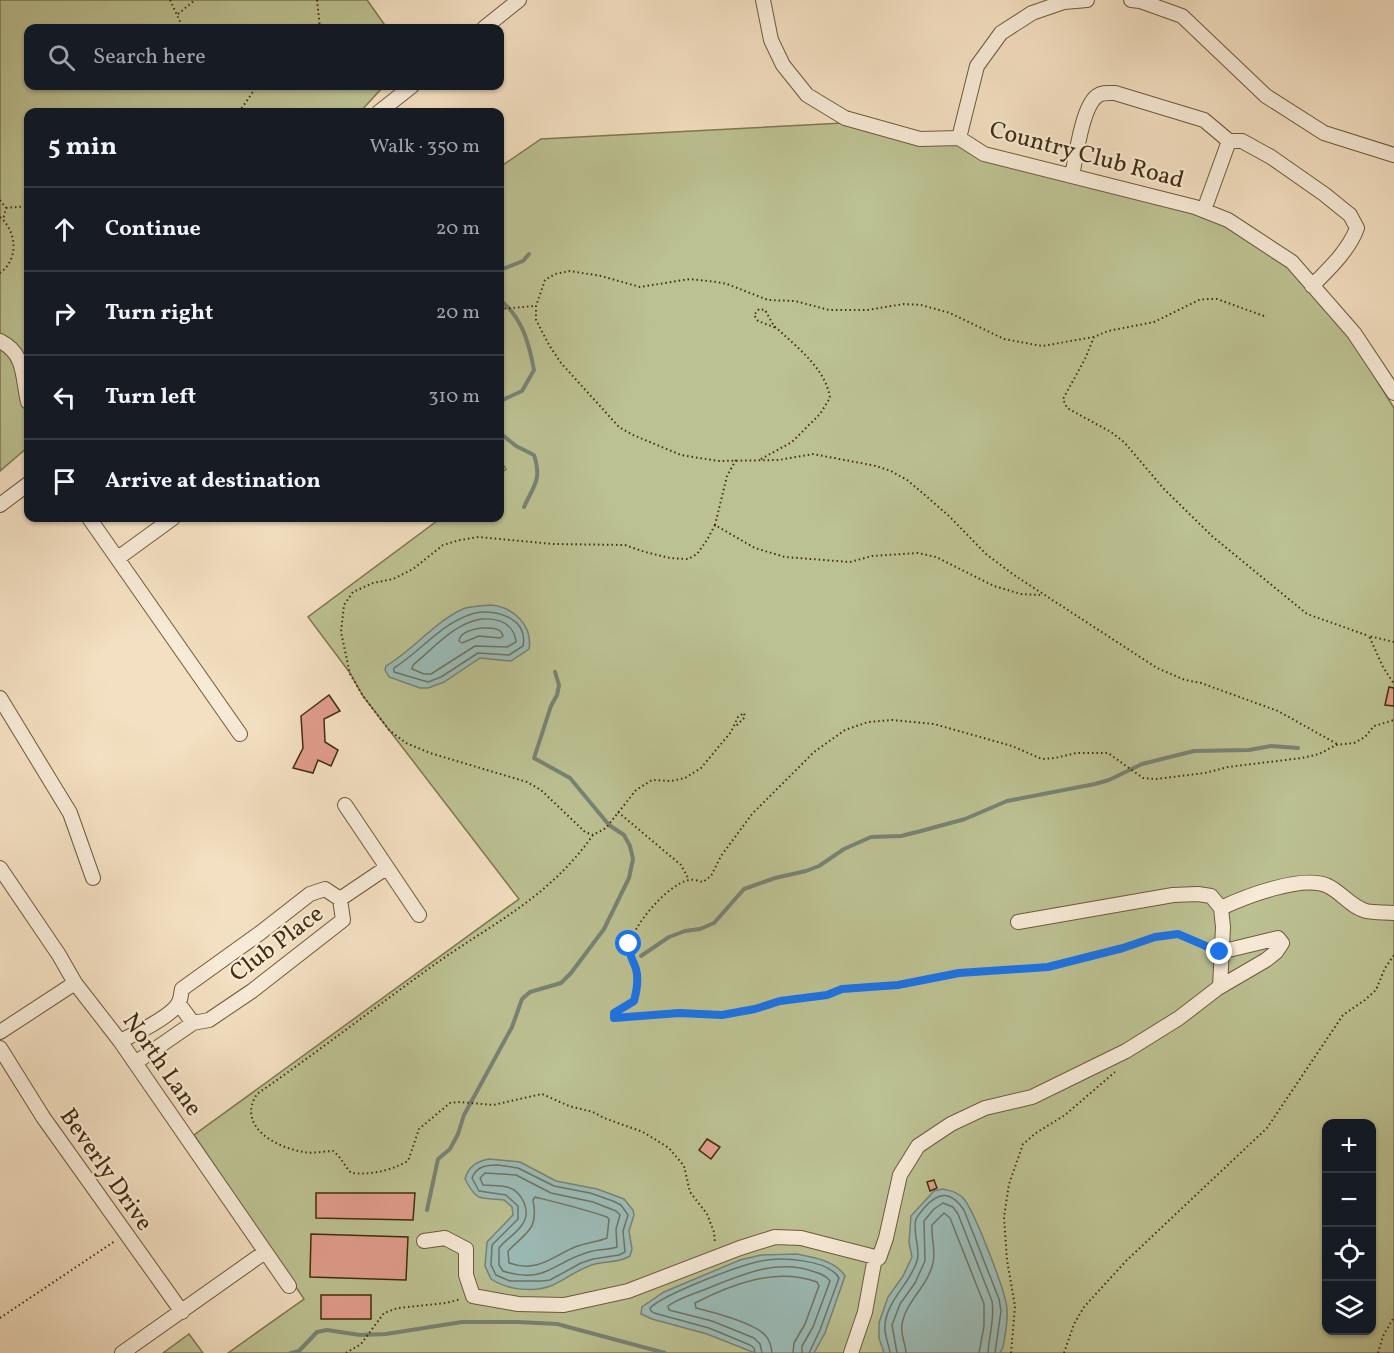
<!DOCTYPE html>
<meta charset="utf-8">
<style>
body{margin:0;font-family:Vollkorn,serif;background:#242831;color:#f1f3f6}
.controls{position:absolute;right:18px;bottom:18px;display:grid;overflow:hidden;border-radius:12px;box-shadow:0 2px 4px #0004}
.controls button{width:54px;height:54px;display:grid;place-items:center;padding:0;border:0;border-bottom:2px solid #363941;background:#171b24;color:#f1f3f6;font:30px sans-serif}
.stop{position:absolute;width:18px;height:18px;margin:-14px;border:4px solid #1a73e8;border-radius:50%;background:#fff}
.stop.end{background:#1a73e8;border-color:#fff;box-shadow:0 2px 6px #0008}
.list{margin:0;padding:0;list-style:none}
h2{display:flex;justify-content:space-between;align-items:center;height:78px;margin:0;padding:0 24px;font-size:26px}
h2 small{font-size:20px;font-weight:400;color:#9ea1a6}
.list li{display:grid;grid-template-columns:39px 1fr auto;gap:18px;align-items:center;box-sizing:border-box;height:84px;padding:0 24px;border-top:2px solid #363941}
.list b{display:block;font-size:22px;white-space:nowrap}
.list em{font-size:20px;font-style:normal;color:#9ea1a6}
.icon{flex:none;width:33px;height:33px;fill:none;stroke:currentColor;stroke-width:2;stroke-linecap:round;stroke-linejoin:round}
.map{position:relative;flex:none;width:1394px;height:1353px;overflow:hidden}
.search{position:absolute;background:#171b24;box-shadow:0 2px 4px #0004;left:24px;top:24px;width:480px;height:66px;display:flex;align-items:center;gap:15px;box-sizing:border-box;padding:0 21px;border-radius:12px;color:#9ea1a6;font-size:22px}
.panel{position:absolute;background:#171b24;box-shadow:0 2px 4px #0004;left:24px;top:108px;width:480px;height:414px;border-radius:12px}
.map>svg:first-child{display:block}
.green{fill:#bcc192;stroke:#7f7750;stroke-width:1.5;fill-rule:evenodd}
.water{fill:#9cbcb8;stroke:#788374;stroke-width:1.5}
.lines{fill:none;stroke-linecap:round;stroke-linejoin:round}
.shore{stroke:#6f7463;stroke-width:1.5}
.stream{stroke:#788374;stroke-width:4}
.building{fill:#e19d8c;stroke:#422d0e;stroke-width:1.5}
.minor-casing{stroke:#6e5a3b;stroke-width:16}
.path{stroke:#422d0e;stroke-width:2;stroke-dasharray:1.5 3;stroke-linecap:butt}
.minor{stroke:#f7ead7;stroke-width:14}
.route{stroke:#1a73e8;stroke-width:8}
.labels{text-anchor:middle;stroke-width:4.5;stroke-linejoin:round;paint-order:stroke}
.street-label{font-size:24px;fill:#422d0e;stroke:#f7ead7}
</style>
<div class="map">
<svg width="1394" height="1353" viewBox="0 0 1394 1353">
<rect width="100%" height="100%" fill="#f3dfc1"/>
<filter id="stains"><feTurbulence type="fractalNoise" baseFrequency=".00333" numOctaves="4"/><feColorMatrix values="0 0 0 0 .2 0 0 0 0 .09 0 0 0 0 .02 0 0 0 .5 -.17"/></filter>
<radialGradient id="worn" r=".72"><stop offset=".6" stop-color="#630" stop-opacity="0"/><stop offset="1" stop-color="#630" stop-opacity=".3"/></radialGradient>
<path class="green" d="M0,0H367L387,28H28V86H384L360,112H28V447L0,471Z
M843,123L957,144L1193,212L1226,225L1288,267L1350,337L1394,408V1353H228L304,1299L194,1135L519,899L363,696L350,673L308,617L441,518H500V474L506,469L500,460V167L541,139ZM1326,1124H1372V1330H1326Z
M189,1334L203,1353H163Z"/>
<path class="water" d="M491,605C513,607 533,625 529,649L511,661L480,658L444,682L428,688H420L389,677L385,670L386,666C412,651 437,620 463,609C471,606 481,606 491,605Z
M489,1159L520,1162L556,1181L597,1189L624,1199L633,1210L634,1215L629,1231L632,1249L630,1256C619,1263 607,1261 595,1264C579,1268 567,1279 553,1285C535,1293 507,1290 491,1279L485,1266L487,1242L513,1215L512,1207L504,1200C481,1197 477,1203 465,1179C468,1167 477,1161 489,1159Z
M943,1189C951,1191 958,1192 964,1199C974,1211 1007,1294 1007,1310C1008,1323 1005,1335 1003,1347L1000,1353H884L879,1338V1323L888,1297L903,1276L912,1257L909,1242L911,1216L934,1191Z
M797,1254C813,1257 836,1261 845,1276L825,1333L814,1353H755L707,1334L652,1319L641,1314L642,1307L664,1292L740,1260L761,1255Z"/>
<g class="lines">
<path class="shore" d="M481,612C501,611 528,620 523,646L509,655L478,653L441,677L428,682L394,672V668C423,650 446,617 481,612Z
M481,619C498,618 514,623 516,642L507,647L475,646L431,674H424L412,669L413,665C434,648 453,624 481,619Z
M482,628C490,628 501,627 503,636L500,638L479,636L462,643L459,641C460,632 474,629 482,628Z
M498,1165L518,1168L554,1186L590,1193L613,1201L621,1205L628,1215L623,1231L625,1252L619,1255L593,1259L581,1263L550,1280L542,1281H510L496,1275L491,1265L492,1245L518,1219V1206L506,1195L479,1191L472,1178C477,1166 486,1165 498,1165Z
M485,1173L516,1175L551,1193L593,1202L616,1211L620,1215L616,1229L617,1247C609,1250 598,1249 589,1252C553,1262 545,1285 503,1271L499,1265V1248C506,1239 516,1234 522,1225C532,1211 522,1191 507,1187C499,1185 491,1186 483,1185L480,1178Z
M535,1197C559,1203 584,1209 607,1217L609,1219L607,1238C597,1242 585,1243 575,1247C551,1257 538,1273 509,1263L508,1251C526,1232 539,1230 533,1200Z
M755,1353L754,1348L750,1345L709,1328L654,1313L651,1311L650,1308C664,1294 740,1265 761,1261C780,1257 828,1259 839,1278L820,1330L809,1353
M762,1353L760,1344L754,1338L712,1321L669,1310L668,1306C679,1298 694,1294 706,1289C741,1275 777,1258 815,1272C821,1274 827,1276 830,1281L813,1327L802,1346V1353
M772,1353C771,1346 770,1340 765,1335C754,1323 713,1312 696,1308L695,1303C732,1284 776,1267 817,1282L819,1286L805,1324L794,1343L793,1353
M890,1353C889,1344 884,1336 885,1326C886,1301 910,1284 917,1261C921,1248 912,1233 916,1219C918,1215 921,1212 924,1208C939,1191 951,1191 964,1210L999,1299L1001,1311L995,1353
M897,1353L892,1325L900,1304L915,1283L925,1261L924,1221L934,1209L943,1203L953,1207L958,1214L992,1301C995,1319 989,1335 988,1353
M906,1353C906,1344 900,1335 902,1325C905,1302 928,1286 933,1263C936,1251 931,1237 932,1225L944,1213L950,1218L984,1304V1326L979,1353"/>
<path class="stream" d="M500,270L523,261L529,254
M500,300C522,317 529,343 534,370L522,391L500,401
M500,433L516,446L534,455C542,480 534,485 524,507
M641,956L669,937L685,931L700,929L714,923L744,889L775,878L806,871L819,866L844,849L871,837L901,836L921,831L965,819L1007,801L1095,784L1109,780L1142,764L1194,751L1249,750L1271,746L1298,748
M427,1210L438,1159L450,1149L458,1134L464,1115L512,1027L522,999L530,992L561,983L571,973L604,929L629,878L633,859L630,846L624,835L609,825L570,778L534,758L551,706L557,695L559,685L555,672
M291,1353L299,1351L317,1332L327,1330L360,1335L386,1334L462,1322H518L557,1324L665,1353"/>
</g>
<path class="building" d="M1389,687L1394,688V706L1385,705Z
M329,695L340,711L324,719L325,742L338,750L331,766L318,760L313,773L293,768L303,748L301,716Z
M707,1139L720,1147L711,1159L699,1150Z
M934,1180L937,1188L930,1191L927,1182Z
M316,1193H415L413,1220L316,1218Z
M311,1234L408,1237L406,1280L310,1277Z
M321,1295H371V1319H321Z"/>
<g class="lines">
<defs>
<path id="minor" d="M763,0L771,40L783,65L807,95L845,118L920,139L959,138L984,154L1195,207L1228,220L1292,262L1354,333L1394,393
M1131,0L1140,1L1182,16L1266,96L1324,133L1394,155
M484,28L519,0
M379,112L412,86
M959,138L977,66L1001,33L1032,13L1064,2L1087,0
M1229,141H1242L1271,157L1324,194L1350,215L1357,228C1349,250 1329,269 1312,286
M1072,176C1076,157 1082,107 1097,96C1102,92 1109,93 1115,93L1204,120L1229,141L1204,210
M0,341C26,354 22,377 28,402
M0,505L28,484
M89,518L240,734
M118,558L173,518
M0,698L70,813L93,878
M345,805L419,915
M0,868L59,955L75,983L120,1041L289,1286
M340,899L386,868
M1221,908C1244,897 1303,874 1328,886C1341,892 1351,907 1366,911C1375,913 1385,912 1394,913
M1018,922L1173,895L1198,894L1211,896L1221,908L1223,927L1220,987
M0,1032L75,983
M120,1041C133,1035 173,1016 179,1002C181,998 181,993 182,989L260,933L310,894L325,889L340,899L343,920L252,991L209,1020L193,1023L179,1004
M0,1048L43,1117L182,1312
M135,1063L193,1023
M424,1241L445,1238L466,1249V1275L473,1296L518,1304L564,1305L628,1291L740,1248L775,1237L801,1238L879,1258L886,1238L900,1175L918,1146L951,1124L985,1108L1032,1097L1126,1051L1179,1018L1218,988L1266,960L1276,952L1282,943L1278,938L1220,952
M122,1353L265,1252
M851,1353L865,1312L875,1257"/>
</defs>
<use href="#minor" class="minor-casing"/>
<path class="path" d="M170,0L183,28
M317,0L320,28
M178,14L195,0
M239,112L257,86
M0,200L6,208L3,220
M6,208L28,206
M0,217C17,232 19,259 0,273
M500,309L534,306
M1264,316L1217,299H1207L1199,300L1154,322L1108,331L1094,337L1085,359L1063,399L1067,408L1111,432L1124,442L1164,489L1213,537L1307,614L1369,636
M1094,337L1042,346L1004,339L950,313L921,305L904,304L867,310H829L795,301L768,300L727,284L717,282L690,279L640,287L601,276L570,271L555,274L545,280L536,306V320L549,345L561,363L619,427L633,435L681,455L718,461L779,460L813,454L876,466L891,471L907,480L925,495L950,517L986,554L1014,575L1157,668L1185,680L1201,683L1278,711L1337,744
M761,459L792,442L820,414L830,398C826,370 800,350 780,331L774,326L765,310L759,309L754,315L758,321L776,328
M736,460L727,476L715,525L755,548L785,557L850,562L872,556L918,553L936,557L994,586L1021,594L1040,595
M715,525L707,540L697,554L688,559L670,558L645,552L625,545L553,544L478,537L460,540L443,545L413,569L393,579L373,583L353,592L344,605L341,632L350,674L363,696L389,730L406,743L430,753L527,782L541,790L585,832L593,835L606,828L636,790L652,780L671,781L685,778L701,768L731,732L738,717L744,713L745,717L735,727
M1394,642L1369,636L1383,667L1394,684
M618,812L681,865L688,878
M593,835C547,900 492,923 431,967C373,1009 316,1053 257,1094C236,1126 276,1148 304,1152C313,1154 324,1151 333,1151C341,1157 344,1165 351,1173C372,1175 389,1171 408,1161L419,1129L450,1103L460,1102L493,1105L542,1094L569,1106L593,1112L604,1118L643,1132L669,1148L684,1166L690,1192L707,1214L714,1232L715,1243
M1210,947L1178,934L1155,937L1123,948L1048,967L959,973L898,985L842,989L827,995L780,1001L755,1009L722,1015L679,1013L614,1018V1013L634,1001C637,990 639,979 636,969C633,960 629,956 629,947C632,926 668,884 689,880C693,879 699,881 703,882L711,876L721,856L752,814L814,752L845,730L868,722L892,720L934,724L1012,746L1042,759L1055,758L1076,753H1108L1143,778L1156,779L1205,773L1228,767L1302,758L1319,754L1336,745L1354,743L1365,737L1374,726L1394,720
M0,1318L115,1241
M346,1353L361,1344L384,1313L398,1308L446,1303L461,1299
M1011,1353L1015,1306L1007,1260L1004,1217L1009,1184L1023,1144L1036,1133L1065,1115L1115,1072
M1064,1353L1074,1324L1084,1307L1126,1261L1267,1128L1343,1015L1365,1000L1376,990L1385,968L1394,955
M1378,1353L1383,1336L1394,1317"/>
<use href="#minor" class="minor"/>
</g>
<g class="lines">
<path class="route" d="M629,944C629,957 633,959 636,969C639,980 637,990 634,1001L614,1013V1018L679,1013L722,1015L755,1009L780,1001L827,995L842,989L898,985L959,973L1048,967L1123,948L1155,937L1178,934L1220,952"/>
</g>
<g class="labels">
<g class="street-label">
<text transform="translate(1087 154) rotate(15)" y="8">Country Club Road</text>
<text transform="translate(276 943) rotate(-37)" y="8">Club Place</text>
<text transform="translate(163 1064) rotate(55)" y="8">North Lane</text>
<text transform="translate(107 1169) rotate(55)" y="8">Beverly Drive</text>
</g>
</g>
<rect width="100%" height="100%" filter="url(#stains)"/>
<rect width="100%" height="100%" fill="url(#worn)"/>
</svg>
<div class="controls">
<button>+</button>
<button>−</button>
<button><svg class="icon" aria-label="locate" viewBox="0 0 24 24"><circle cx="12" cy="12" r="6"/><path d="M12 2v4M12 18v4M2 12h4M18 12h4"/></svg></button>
<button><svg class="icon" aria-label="layers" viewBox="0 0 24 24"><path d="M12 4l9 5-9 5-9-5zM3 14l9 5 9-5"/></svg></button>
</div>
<div class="stop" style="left:629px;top:944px"></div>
<div class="stop end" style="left:1220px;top:952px"></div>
<div class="search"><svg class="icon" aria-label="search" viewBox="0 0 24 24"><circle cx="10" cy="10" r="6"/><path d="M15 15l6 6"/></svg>Search here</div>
<section class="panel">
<h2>5 min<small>Walk · 350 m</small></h2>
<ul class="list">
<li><svg class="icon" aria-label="ahead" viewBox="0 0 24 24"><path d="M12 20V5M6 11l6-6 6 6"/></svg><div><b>Continue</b></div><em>20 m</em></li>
<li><svg class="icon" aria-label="right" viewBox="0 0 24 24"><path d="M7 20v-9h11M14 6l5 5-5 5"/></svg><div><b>Turn right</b></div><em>20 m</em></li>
<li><svg class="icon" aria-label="left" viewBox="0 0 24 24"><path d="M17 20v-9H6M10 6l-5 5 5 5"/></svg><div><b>Turn left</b></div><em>310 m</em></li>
<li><svg class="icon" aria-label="arrive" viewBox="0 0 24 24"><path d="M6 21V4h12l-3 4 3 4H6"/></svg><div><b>Arrive at destination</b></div></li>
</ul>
</section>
</div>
